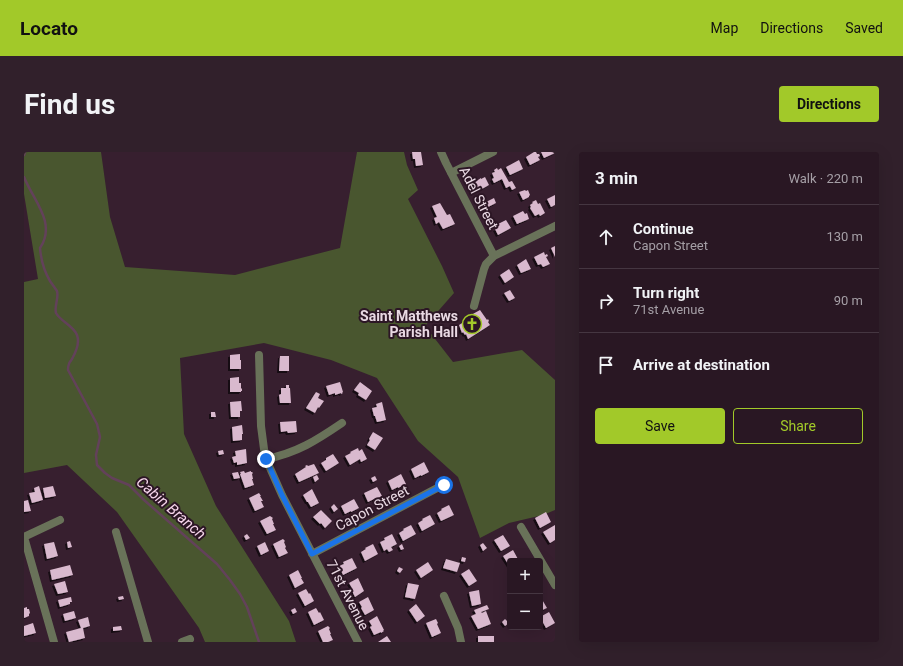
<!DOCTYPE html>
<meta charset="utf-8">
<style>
body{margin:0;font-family:Roboto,sans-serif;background:#31202b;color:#f1f3f6}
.controls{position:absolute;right:12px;bottom:12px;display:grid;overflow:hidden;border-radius:4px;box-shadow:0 4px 16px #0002}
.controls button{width:36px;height:36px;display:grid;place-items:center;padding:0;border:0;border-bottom:1px solid #453641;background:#291723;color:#f1f3f6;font:20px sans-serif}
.stop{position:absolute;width:12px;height:12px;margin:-9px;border:3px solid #1a73e8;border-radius:50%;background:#fff}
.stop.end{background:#1a73e8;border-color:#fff;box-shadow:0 1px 4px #0008}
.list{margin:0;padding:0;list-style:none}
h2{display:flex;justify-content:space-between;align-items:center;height:52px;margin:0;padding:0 16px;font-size:17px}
h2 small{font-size:13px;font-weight:400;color:#a59fa6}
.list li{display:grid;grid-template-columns:26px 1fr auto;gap:12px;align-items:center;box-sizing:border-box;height:64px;padding:0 16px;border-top:1px solid #453641}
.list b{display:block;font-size:15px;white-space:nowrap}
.list p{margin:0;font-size:13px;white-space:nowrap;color:#a59fa6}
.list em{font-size:13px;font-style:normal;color:#a59fa6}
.actions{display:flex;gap:8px;padding:12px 16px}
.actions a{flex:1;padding:9px 0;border:1px solid #a2c929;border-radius:4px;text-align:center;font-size:14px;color:#a2c929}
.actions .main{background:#a2c929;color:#111}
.icon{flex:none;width:22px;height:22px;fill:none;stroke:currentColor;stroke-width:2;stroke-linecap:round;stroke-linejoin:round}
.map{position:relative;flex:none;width:531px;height:490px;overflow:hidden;border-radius:4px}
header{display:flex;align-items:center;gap:24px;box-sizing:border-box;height:56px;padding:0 20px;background:#a2c929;color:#111}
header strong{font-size:19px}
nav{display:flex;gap:22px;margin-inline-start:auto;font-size:14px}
.intro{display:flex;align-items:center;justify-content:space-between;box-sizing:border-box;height:96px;padding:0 24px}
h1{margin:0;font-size:28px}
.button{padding:10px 18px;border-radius:4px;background:#a2c929;color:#111;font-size:14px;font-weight:700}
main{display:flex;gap:24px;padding:0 24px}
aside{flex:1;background:#291723;border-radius:4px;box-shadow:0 4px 16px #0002}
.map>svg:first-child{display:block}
.green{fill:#49562f}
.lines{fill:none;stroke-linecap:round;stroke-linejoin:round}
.stream{stroke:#63415a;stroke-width:2.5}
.building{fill:#d9b9ce;filter:url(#shadow)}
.minor{stroke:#697259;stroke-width:8}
.route{stroke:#1a73e8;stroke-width:5}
.labels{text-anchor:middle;stroke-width:4;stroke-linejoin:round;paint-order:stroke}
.street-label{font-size:14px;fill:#e9d9e3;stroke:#2c1625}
.poi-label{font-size:14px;font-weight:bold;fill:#e9d9e3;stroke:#2c1625;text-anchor:end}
.water-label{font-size:15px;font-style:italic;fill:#f7d6ec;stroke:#2c1625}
</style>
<header>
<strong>Locato</strong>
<nav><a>Map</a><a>Directions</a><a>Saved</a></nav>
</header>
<div class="intro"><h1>Find us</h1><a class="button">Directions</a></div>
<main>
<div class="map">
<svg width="531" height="490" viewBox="0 0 531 490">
<defs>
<filter id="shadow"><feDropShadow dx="-2" dy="2" stdDeviation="0" flood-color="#0009"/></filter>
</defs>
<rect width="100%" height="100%" fill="#371f2f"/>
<path class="green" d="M0,0H77L86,65L101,115L211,123L316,96L333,0H380L383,13L394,38L384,47L418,114L430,141L401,174L429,210L498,198L531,228V358L519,363L485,371L456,386L434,325L394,289L353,226L307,208L240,191L156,206L160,282L192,354L265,469L272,490H181L175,476L93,360L43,313L0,321V130L14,127L0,42Z"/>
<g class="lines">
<path class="stream" d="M0,3L1,0
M0,25C9,48 33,71 16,96C17,108 20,119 26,129C28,132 31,136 33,139C35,146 30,155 32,161C37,170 49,173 53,183C56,191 52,200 48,207C48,207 45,211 45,212C44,214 44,216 44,218L73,272L76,285L72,303L73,313L81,321L88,326L105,333L120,348L193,412L206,428L216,442L223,455L235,490"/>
</g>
<path class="building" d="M388,0H397L399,13L392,14L391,7H389Z
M510,0H512L513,2H515L516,4L514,5L516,8L506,13L502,5Z
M517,0H531V1L520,6Z
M495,8L499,17L486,23L482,15Z
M473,16L474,18L477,16L485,30L488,29L492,36L488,38L486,34L482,36L478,27L470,31L468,27L470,26L468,21L471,20L470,18Z
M461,25L465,33L456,38L454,36L452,37L450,33L452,32L451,30L457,26V27Z
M501,38L502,39L504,38L506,43L505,44V45L499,48L495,40Z
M531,43V53L527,55L523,47Z
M470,46L472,51L464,55L462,50Z
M512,48L514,52L516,51L521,61L516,64L515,62L511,64L506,56L507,55L506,53L509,51L508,50Z
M416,51L423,63L426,62L431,72L419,77L415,70L412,72L410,66L413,65L408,54Z
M499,59L501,62L503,61L505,67L493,72L489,64Z
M482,68L487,76L474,83L471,77L474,76L472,73Z
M531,94V105L527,96Z
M520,100L521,103L523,102L524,104L522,105L526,112L519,115L517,112L514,113L510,105Z
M502,107L507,117L497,121L493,113Z
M485,117L490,125L481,131L476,123Z
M486,138L491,146L485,149L480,141Z
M456,158L463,168L464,167L465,169L464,170L466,173L444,187L442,182L441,183L439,180L438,181L435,173L448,165L447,163Z
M216,202V208H217V217H206V203Z
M256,204H265V219H255Z
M215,225V231H217V237L218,236V239H217V240H206V226Z
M316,230L319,240H318L319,241L317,242V241L311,243V241L305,243L302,234Z
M336,230L348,239L342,248L334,243L335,241L330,238Z
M262,233H265V236H266L267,251H256L255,243L257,242V236H262Z
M292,240L296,242L294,246L300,249L295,256L294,255L291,261L282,256Z
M217,249L218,259H216V265H207L206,250Z
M358,250L362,268L353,270L351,264H350L348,256L353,255L352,252Z
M187,260H191L192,265H187Z
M272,269L273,280L264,281L263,279L257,280L256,270Z
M218,273L219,282H218V288L209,289L208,275Z
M349,280L359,286L351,298L343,293L346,288L345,287Z
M334,296L335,299L338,297L343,307L337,310L336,307L326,313L321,304L327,301L326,300Z
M222,297L223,311L213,313V310L210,311L208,305L212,304L211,299Z
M199,298L200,302L195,303L194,299Z
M309,302L315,311L302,319L297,311L302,308V306Z
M400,310L405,320L397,324V323L391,326L387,317Z
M290,312L295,321L275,330L271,322L282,315L281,314L283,313L284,314Z
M220,319L221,321L227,319V320H228L229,321L228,322L229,327H228L230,333L221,336L216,322H217L216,320Z
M214,320L216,326L210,327L208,321Z
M377,322L382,332L374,336V335L368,338L364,329Z
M293,323L295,327L291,330L289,325Z
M351,324L353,328L349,330L347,326Z
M15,334L19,348L8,351L5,341L11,340L10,336Z
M29,334L32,344L21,346L19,336Z
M353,335L358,344L350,348V347L344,350L340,341Z
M288,337L295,351L287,355L284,350H283L279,343Z
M235,341L237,344H236L239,349H237L240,355L231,359L225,346Z
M330,347L335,356L327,360V359L321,362L317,354Z
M4,348L7,359L0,360V349Z
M310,352L314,357L310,360L307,355Z
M425,353L430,363L417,369L413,361L418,358L417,357Z
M297,358L308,369L301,376L297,371L296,372L289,365Z
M522,360L527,370L516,376L511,366Z
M406,363L411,372L398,379L394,371L399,368L398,367Z
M246,364L249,366L248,367L250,372H249L252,378L243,382L236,369Z
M387,373L392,382L379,389L375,381L380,378L379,377Z
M531,373V388L526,391L519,380Z
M223,382L226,386L222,388L220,384Z
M368,382L373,392L367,395L369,398L365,400L363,397L360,399L356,390L361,388L360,386Z
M479,383L486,394L477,399L470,388Z
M259,387L261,389L260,390L262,395L261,396L264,401L255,405L249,392Z
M46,389L48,395L44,396L43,390Z
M30,390L34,404L23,407L20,392Z
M241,390L245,399L237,403L233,394Z
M459,391L463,396L459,399L456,393Z
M349,392L354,402L341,409L337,400L342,397L341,396Z
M378,392L380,397L377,398L375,394Z
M489,398L495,409H486V415L479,404Z
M438,405L442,406L441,410L437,409Z
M328,406L333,416L319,423L315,414L320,412L319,410Z
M422,407L436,411L433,420L419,416Z
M404,410L409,418L397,426L392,418Z
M46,413L49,423L28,428L26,418Z
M375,415L379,417L376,421L373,419Z
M445,417L453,429L445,434L437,422Z
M274,418L278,426H277L280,431L271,436L265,423Z
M334,426L340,439L331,445L327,437L328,436L325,431Z
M41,429L44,440L34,442L30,432Z
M384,431L395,433L391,447L381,445Z
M282,437L285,442L286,441L290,449L281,454L274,441Z
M455,438L457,452L448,454L445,440Z
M99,444L100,447L95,448L94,445Z
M516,444L523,456L516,459Z
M47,445L48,450H46V452L36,455L34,448Z
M344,445L350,458L341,463L337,456L338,455L335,450Z
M392,452L401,464L393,470L385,458Z
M463,453L465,457L457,460L458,461L462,459L467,472L454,477L447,464L452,462L450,458Z
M3,455V457H5L6,461L5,462V464L0,466V456Z
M271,456L273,460L269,462L267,458Z
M292,456L295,461L296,460L300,468L290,473L284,460Z
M50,459L52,466L41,469L39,462Z
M525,460L531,471L522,476L516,465Z
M353,464L360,478H359L360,479L357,481V480L350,483L346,475L348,474L345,469Z
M64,465L66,474L59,476L61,486L45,490L42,480L57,476L54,468Z
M412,467L414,471L413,472L417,481L408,485L402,471Z
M481,467L485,471L481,474L478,470Z
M9,471L12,481L0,484V474Z
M97,474L98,478L89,479V475Z
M304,474L306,476L305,477L307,482H306L309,488L304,490H299L294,479Z
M363,484L367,490H354Z
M454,484H470V490H454Z"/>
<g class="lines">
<path class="minor" d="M417,0L422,11L470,104
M427,21L469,0
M450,154L460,117L462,112L470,104L531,74
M235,203L237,274L240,297L242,307L258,343L334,490
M242,307C273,301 293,288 318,271
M497,375L531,433
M92,380L124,490
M0,385L30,490
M0,385L36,368
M288,402L419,333
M420,444L434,476L437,490
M158,490L166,487"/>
</g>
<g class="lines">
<path class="route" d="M242,307L258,343L288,402L420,333"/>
</g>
<defs>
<symbol id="church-ring" viewBox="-11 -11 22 22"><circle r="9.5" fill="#2c1625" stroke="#a2c929" stroke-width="1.5"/><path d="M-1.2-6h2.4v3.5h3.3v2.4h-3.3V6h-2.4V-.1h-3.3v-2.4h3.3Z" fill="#a2c929"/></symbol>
</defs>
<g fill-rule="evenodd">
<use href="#church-ring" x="437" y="161" width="22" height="22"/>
</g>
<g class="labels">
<g class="street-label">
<text transform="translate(455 46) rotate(63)" y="5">Adel Street</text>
<text transform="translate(348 356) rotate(-28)" y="5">Capon Street</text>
<text transform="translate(324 443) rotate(63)" y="5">71st Avenue</text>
</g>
<g class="poi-label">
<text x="434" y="169">Saint Matthews<tspan x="434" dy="16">Parish Hall</tspan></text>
</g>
<g class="water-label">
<text transform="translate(147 356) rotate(41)" y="5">Cabin Branch</text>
</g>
</g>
</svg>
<div class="controls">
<button>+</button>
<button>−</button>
</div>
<div class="stop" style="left:420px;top:333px"></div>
<div class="stop end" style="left:242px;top:307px"></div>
</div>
<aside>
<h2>3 min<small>Walk · 220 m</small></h2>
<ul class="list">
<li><svg class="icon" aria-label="ahead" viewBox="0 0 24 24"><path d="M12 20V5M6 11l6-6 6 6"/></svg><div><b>Continue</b><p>Capon Street</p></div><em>130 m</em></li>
<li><svg class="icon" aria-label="right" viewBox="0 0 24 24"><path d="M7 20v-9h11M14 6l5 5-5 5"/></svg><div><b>Turn right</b><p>71st Avenue</p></div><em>90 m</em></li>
<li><svg class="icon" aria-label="arrive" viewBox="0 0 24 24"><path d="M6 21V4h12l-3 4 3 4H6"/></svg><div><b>Arrive at destination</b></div></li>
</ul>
<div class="actions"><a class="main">Save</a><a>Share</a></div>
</aside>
</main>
